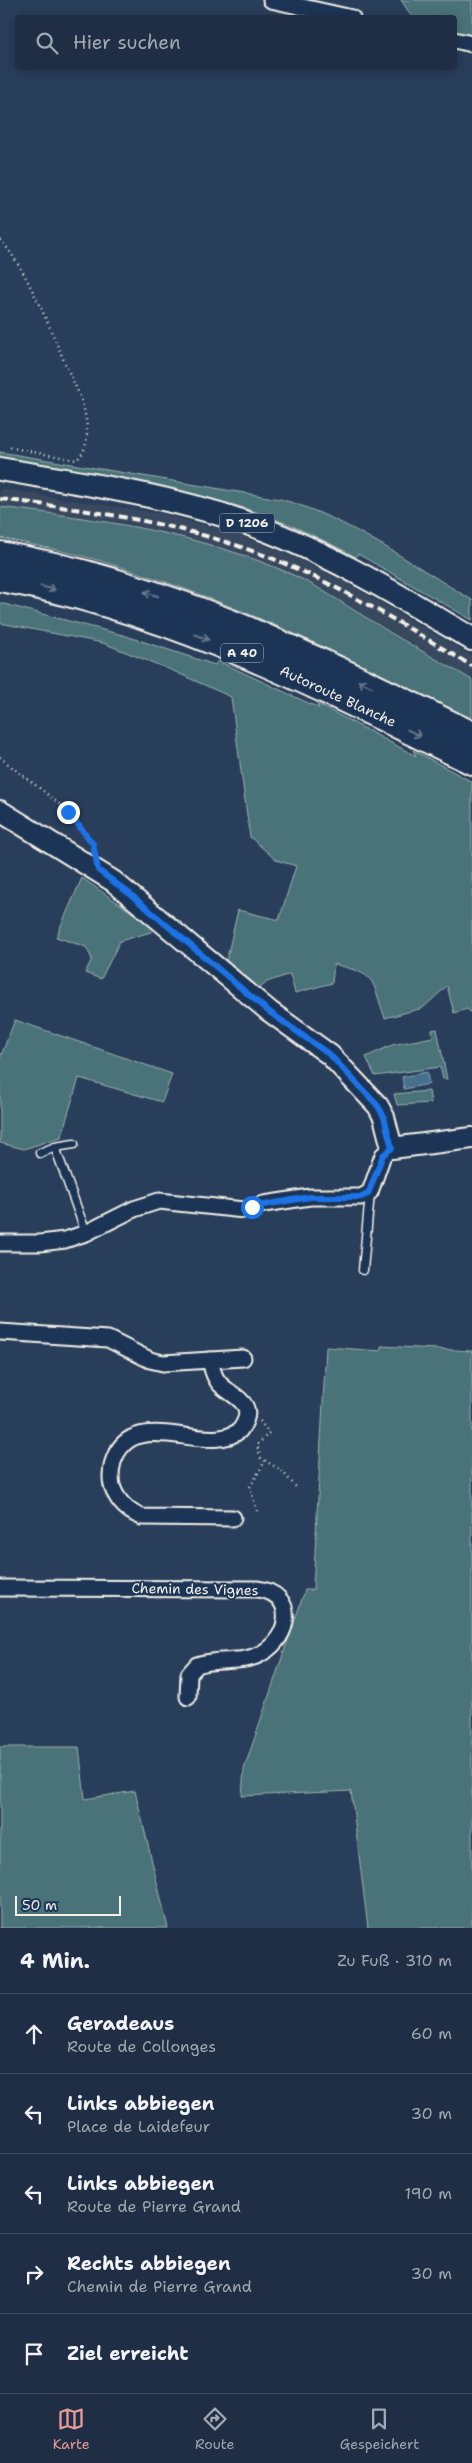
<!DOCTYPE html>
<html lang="de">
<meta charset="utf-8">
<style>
body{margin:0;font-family:"Shantell Sans",sans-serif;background:#2c3a4f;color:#f1f3f6}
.scale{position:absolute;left:15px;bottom:12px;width:106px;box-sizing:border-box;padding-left:5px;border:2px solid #f4f1e8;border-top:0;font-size:14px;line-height:18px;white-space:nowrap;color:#f4f1e8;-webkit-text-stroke:4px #1d3557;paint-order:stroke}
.stop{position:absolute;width:15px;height:15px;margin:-11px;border:4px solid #1a73e8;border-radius:50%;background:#fff}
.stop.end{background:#1a73e8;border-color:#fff;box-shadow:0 1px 5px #0008}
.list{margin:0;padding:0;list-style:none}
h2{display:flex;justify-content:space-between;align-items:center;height:65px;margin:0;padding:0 20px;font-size:21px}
h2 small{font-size:16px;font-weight:400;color:#a1a8b2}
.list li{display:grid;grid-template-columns:32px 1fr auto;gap:15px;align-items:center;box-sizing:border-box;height:80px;padding:0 20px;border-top:1px solid #3c4a5d}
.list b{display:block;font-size:19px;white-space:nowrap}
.list p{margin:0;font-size:16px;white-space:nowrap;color:#a1a8b2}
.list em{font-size:16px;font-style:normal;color:#a1a8b2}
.icon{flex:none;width:28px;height:28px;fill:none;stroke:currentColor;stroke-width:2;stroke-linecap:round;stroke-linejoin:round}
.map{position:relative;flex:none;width:472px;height:1928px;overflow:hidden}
.search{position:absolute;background:#1f2e44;box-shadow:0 2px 12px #0003;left:15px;right:15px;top:15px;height:55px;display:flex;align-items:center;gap:12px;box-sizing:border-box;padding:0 18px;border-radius:5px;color:#a1a8b2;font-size:19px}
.sheet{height:465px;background:#1f2e44}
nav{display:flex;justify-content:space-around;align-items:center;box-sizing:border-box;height:70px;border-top:1px solid #3c4a5d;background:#1f2e44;font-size:14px;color:#a1a8b2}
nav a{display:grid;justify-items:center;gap:2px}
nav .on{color:#e69b98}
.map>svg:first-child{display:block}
.built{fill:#38485e}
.green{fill:#4a7378;stroke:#9fb2b0}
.water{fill:#466f8e;stroke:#8ca3b2}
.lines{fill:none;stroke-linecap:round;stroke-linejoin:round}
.lane-casing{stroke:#f4f1e8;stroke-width:11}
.street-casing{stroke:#f4f1e8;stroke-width:19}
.secondary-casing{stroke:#f4f1e8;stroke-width:24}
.primary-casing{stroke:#f4f1e8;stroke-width:26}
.highway-casing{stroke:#f4f1e8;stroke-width:30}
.path{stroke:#f4f1e8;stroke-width:2.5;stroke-dasharray:1 4;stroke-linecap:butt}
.lane{stroke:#1d3557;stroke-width:8}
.street{stroke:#1d3557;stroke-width:15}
.secondary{stroke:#1d3557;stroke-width:20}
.primary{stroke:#1d3557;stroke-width:22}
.highway{stroke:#1d3557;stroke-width:26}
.rail{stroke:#f4f1e8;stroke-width:4;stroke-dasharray:8 4;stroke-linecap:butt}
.oneway{stroke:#68778a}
.route{stroke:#1a73e8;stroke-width:6}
.labels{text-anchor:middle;stroke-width:4;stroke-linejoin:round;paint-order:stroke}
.shield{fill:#1d3557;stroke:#b4b9bc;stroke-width:1}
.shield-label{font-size:12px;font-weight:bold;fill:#f4f1e8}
.street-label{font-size:14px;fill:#f4f1e8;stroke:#1d3557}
</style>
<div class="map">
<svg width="472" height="1928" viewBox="0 0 472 1928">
<rect width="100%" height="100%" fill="#293e5a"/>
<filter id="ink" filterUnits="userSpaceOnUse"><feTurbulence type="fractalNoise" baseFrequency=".02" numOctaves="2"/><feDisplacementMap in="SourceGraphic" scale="10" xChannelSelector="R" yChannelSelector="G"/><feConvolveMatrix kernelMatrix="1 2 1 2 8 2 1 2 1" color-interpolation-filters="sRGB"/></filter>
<g filter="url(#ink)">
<path class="built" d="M0,489L163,514L231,532L288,554L345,582L472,656V680L328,593L268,565L217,546L165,532L125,523L0,507Z"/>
<path class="green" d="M401,0H472V38L455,34L454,18L412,17Z
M0,452L280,499C347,517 413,565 472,600V620L358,554L356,557C315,535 271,515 227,503C153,482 76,472 0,459Z
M0,507C100,519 198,533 291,574C318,586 342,603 367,618C401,640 437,659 472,680V719C355,661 239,603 114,565C77,553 38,546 0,538Z
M0,603L126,636L215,665L218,661L319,708L316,703L416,756L413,750L472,782V1014L467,1009L454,1013L447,986L423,1008L385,1018C370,976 378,976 334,964L332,983L295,993L290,974L267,982L258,990L226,962L238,910L279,920L296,866L276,860L250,837L231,697L171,670L103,643L0,623Z
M82,878L153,927L151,932L120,941L101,979L85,973L92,959L86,947L56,937Z
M15,1020L172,1074L162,1102L79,1078L61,1137L24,1149L0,1143V1058Z
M437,1029L447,1079H443L440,1067L375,1076L366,1057L392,1045L433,1037L432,1030Z
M429,1091L431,1103L397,1105L394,1094Z
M381,1346L472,1351V1928H368L351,1791L242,1796L244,1769L305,1590H313L326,1347L381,1351Z
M0,1747H79L85,1799L135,1791L168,1928H0Z"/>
<path class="water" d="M427,1072L429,1084L404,1089L402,1077Z"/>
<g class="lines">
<defs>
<path id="lane" d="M55,1147L86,1233
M40,1153L55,1147L74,1144
M363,1270L370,1193"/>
<path id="street" d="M271,0L352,18
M454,40L472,44
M0,1243H40L65,1240L86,1233L134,1209L159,1201L244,1210L264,1204L310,1197H361L370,1192L383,1155L392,1148
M0,1332L108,1339L150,1360L163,1363L243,1358
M210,1360C212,1368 213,1376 219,1383C231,1397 260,1402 240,1430C208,1458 132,1403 113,1462C110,1473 110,1485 116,1495C122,1506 131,1513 142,1517L233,1518
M0,1588L257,1589C297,1593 291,1637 262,1653C242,1665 218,1657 197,1665L189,1674L188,1697"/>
<path id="secondary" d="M0,811L113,881L269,1011L330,1055L378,1106L384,1117L392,1148L472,1138"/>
<path id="primary" d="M0,469C87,484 175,496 258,527C333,555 403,598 472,639"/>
<path id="highway" d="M0,555C167,583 321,661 472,735
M0,578C168,608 320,687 472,761"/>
</defs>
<use href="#lane" class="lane-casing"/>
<use href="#street" class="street-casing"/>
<use href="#secondary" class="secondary-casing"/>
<use href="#primary" class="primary-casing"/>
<use href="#highway" class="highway-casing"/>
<path class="path" d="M0,240C24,263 53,335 67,368C74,383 82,398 85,414C88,427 89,452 76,460L8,447
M0,757C29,783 81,812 94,849
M260,1421L269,1433L257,1445L261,1458L282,1471L296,1487
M257,1511L250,1487L265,1461"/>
<use href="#lane" class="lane"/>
<use href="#street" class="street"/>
<use href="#secondary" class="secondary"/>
<use href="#primary" class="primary"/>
<use href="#highway" class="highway"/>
<path class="rail" d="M0,499C88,510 175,522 258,553C334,581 403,625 472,666"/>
</g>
<defs><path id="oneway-shaft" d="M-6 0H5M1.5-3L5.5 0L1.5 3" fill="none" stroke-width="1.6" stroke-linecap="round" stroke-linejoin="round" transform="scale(1.25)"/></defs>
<g class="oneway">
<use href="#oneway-shaft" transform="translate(48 588) rotate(14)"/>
<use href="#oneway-shaft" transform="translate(151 594) rotate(-162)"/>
<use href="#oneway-shaft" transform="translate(202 637) rotate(21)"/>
<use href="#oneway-shaft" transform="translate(365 684) rotate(-155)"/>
<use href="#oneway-shaft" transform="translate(414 733) rotate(26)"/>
</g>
</g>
<g class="lines" filter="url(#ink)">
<path class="route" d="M68,812L93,844L98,870L130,894L268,1011L330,1055L378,1106L384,1117L392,1148L383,1155L368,1194L361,1197H310L252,1207"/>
</g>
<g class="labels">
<g class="shield">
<rect x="219.5" y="513.5" width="55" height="19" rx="4"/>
<rect x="221" y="643.5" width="42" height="19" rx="4"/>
</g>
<g class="shield-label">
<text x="247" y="527">D 1206</text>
<text x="242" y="657">A 40</text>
</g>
<g class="street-label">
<text transform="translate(338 696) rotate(25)" y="5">Autoroute Blanche</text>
<text transform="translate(195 1589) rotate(1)" y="5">Chemin des Vignes</text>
</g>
</g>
</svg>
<div class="scale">50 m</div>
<div class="stop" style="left:252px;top:1207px"></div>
<div class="stop end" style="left:68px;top:812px"></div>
<div class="search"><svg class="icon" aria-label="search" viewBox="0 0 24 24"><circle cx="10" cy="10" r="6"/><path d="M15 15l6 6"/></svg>Hier suchen</div>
</div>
<section class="sheet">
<h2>4 Min.<small>Zu Fuß · 310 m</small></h2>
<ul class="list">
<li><svg class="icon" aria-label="ahead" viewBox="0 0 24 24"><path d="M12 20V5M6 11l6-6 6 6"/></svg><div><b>Geradeaus</b><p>Route de Collonges</p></div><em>60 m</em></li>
<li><svg class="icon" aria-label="left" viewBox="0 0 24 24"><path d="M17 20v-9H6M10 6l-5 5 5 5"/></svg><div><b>Links abbiegen</b><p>Place de Laidefeur</p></div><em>30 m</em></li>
<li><svg class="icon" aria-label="left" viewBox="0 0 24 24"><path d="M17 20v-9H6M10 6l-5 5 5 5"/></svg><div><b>Links abbiegen</b><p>Route de Pierre Grand</p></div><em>190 m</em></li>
<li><svg class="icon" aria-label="right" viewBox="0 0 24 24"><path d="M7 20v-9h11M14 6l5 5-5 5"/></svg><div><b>Rechts abbiegen</b><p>Chemin de Pierre Grand</p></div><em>30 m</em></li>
<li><svg class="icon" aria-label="arrive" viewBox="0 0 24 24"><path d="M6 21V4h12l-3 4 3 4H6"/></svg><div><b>Ziel erreicht</b></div></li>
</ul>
</section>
<nav>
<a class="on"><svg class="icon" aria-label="map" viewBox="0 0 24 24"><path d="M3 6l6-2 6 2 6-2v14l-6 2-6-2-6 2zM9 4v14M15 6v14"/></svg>Karte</a>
<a><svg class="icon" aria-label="directions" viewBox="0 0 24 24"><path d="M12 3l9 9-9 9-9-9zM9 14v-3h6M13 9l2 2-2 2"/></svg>Route</a>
<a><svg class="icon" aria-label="saved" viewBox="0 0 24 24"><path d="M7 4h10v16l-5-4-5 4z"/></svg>Gespeichert</a>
</nav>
